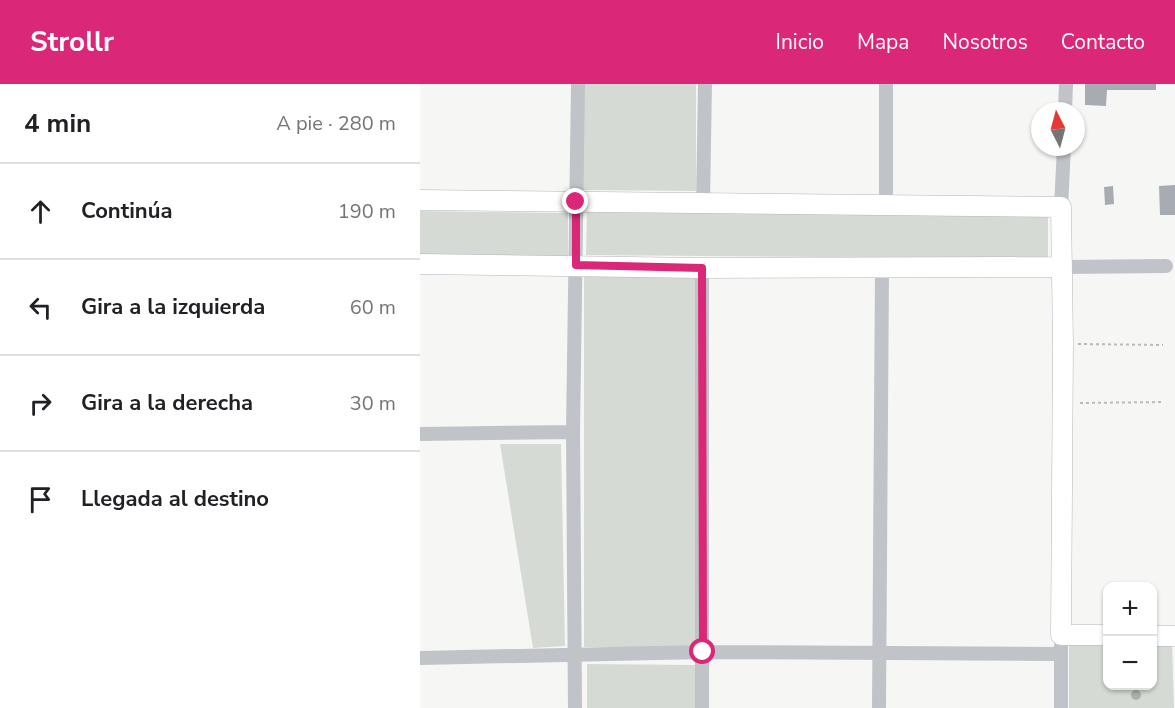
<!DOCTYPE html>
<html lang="es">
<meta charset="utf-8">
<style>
body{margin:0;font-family:"Nunito Sans",sans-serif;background:#f6f6f6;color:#202124}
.controls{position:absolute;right:18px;bottom:18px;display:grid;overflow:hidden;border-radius:12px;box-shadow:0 2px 4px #0004}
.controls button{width:54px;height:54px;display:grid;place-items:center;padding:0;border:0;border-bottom:2px solid #e0e0e0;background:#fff;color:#202124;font:30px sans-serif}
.compass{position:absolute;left:611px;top:18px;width:54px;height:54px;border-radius:50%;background:#fff;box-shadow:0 2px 4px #0004;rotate:354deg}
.stop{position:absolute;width:18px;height:18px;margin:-14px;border:4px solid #db2777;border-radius:50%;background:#fff}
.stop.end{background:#db2777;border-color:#fff;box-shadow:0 2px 6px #0008}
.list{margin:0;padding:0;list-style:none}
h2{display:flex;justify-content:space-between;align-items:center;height:78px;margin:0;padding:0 24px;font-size:26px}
h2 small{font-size:20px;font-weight:400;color:#757577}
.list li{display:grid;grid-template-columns:39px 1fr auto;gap:18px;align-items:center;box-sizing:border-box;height:96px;padding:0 24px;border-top:2px solid #e0e0e0}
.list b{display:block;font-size:22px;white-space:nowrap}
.list em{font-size:20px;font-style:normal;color:#757577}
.icon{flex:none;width:33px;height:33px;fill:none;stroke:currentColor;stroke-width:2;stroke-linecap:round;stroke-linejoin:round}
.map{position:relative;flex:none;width:755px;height:624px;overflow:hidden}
header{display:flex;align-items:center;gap:36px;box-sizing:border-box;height:84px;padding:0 30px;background:#db2777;color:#fff}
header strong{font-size:28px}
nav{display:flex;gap:33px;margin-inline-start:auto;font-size:21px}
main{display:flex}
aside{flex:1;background:#fff}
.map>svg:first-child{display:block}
.green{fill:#d5dbd4}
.building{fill:#a7acb3}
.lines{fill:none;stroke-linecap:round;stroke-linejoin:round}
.secondary-casing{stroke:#b3b6bb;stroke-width:21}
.path{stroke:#b8babd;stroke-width:2;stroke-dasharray:3 3;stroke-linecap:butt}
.street{stroke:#c0c3c7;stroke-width:14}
.secondary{stroke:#fff;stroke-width:20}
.tree{fill:#a8b2a6}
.route{stroke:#db2777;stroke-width:8}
</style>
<header>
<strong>Strollr</strong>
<nav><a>Inicio</a><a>Mapa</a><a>Nosotros</a><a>Contacto</a></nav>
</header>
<main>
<aside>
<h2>4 min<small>A pie · 280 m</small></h2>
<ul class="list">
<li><svg class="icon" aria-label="ahead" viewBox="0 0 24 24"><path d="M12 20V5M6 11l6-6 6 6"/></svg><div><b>Continúa</b></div><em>190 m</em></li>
<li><svg class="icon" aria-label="left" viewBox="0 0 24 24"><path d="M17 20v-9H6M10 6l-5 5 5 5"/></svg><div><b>Gira a la izquierda</b></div><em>60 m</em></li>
<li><svg class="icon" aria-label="right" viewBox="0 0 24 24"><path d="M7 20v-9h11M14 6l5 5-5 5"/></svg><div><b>Gira a la derecha</b></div><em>30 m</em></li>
<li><svg class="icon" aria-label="arrive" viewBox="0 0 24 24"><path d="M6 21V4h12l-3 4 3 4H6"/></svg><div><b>Llegada al destino</b></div></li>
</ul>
</aside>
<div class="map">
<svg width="755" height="624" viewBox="0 0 755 624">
<rect width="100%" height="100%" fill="#f6f7f4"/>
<path class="green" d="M162,0H276V107L161,106Z
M0,127L148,129V173L0,171Z
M167,128L628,131V175L166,171Z
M164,191H275V563H164Z
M80,360H141L145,562L113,564Z
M687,555L688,602H732L733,557H752L754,624H649V560Z
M167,580L275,581V624H167Z"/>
<path class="building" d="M665,0H736V6H687L686,22L665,21Z
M755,101V131H740L739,102Z
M693,102L694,120L685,121L684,103Z"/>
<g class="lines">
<defs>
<path id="secondary" d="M0,116L641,123L643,260L641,551H688
M0,180L282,184L642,183
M732,552H755"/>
</defs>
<use href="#secondary" class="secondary-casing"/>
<path class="path" d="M658,260L743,261
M660,319L743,318"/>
<path class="street" d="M466,0V120
M645,27L646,0
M283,119L285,0
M641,123L644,63
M642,183L746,182
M282,184V624
M0,350L153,348
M641,562V624
M0,574L283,568L641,570
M155,624L153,348L158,0
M459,624L462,184"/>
<use href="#secondary" class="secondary"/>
</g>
<circle class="tree" cx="716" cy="611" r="5"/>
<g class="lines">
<path class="route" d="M156,118V181L282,184L283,568"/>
</g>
</svg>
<div class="controls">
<button>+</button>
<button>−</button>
</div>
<svg class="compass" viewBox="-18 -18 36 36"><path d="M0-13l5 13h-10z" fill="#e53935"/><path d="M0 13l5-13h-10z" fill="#757577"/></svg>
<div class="stop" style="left:283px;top:568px"></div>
<div class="stop end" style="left:156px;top:118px"></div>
</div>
</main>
